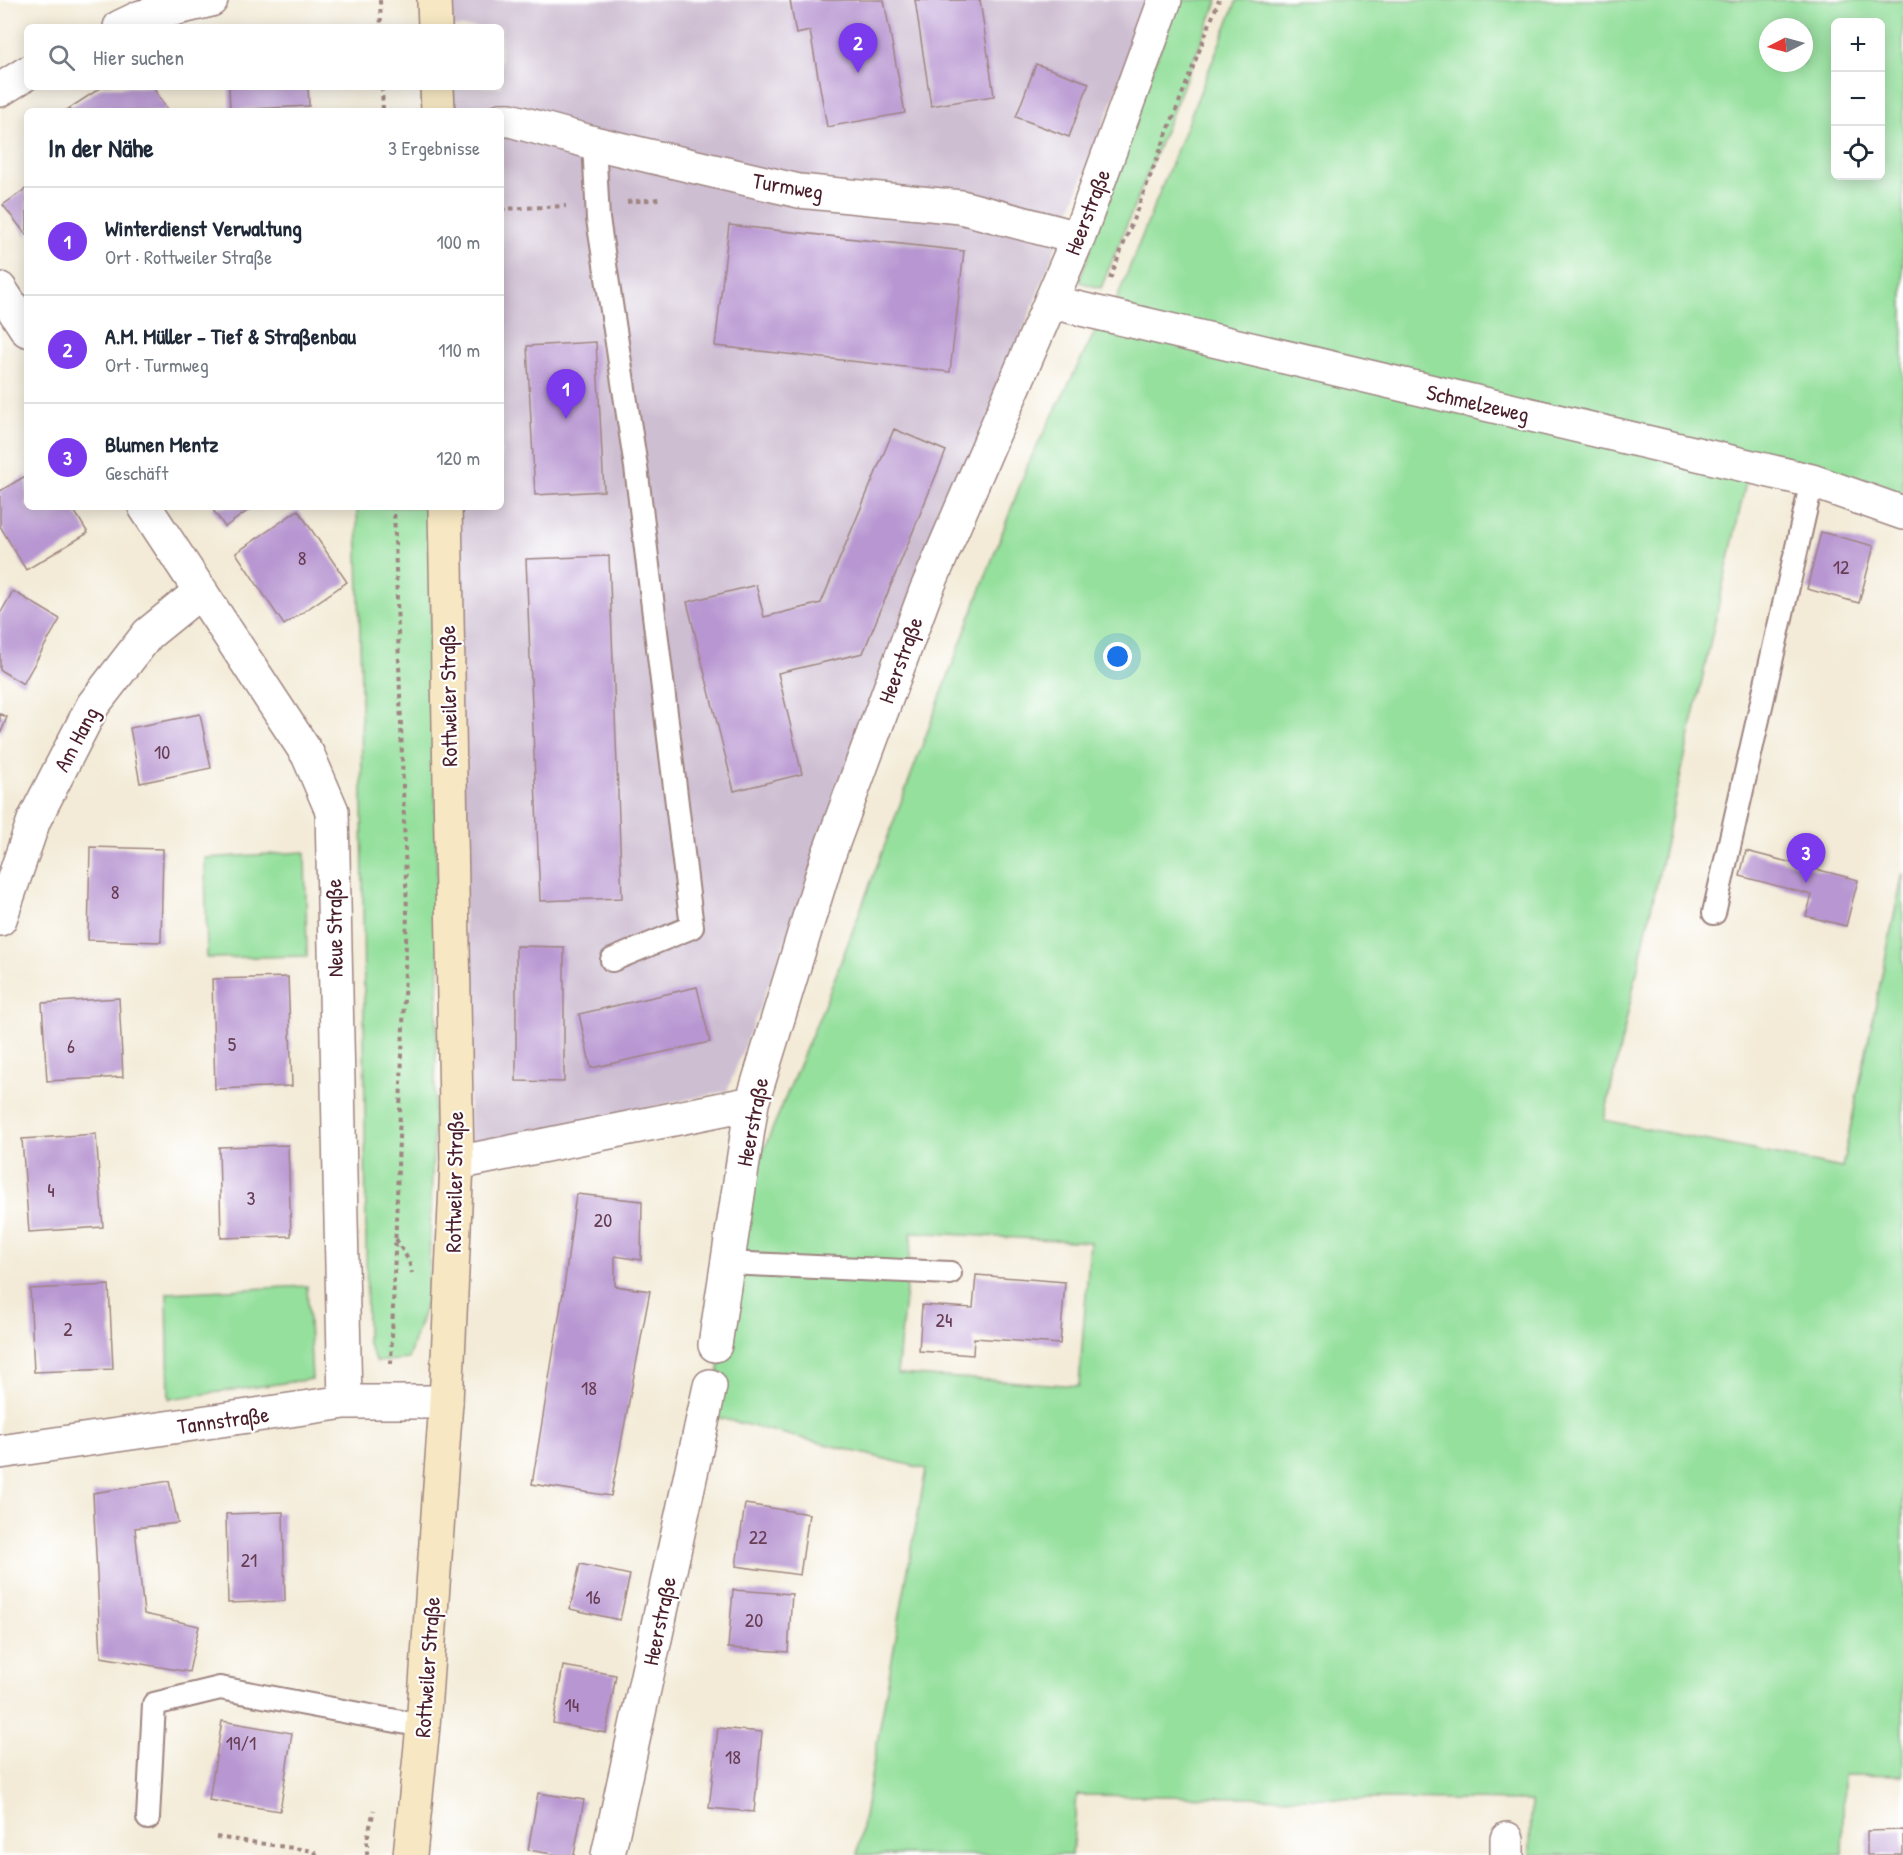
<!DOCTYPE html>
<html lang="de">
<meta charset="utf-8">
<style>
body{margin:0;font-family:"Patrick Hand",sans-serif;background:#f6f6f7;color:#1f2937}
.controls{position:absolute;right:18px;top:18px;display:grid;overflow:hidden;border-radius:9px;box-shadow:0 3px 15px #0003}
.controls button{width:54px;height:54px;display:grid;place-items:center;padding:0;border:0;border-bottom:2px solid #e0e1e3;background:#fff;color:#1f2937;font:30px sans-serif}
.compass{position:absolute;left:1759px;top:18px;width:54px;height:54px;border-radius:50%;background:#fff;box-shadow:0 3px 15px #0003;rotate:264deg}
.you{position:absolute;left:1118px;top:657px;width:21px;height:21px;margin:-15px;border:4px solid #fff;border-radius:50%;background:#1a73e8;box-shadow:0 0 0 9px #1a73e833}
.badge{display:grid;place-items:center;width:39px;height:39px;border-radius:50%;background:#7c3aed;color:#fff;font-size:20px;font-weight:700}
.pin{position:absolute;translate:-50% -50px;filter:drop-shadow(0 2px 3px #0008)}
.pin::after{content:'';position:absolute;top:32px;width:21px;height:18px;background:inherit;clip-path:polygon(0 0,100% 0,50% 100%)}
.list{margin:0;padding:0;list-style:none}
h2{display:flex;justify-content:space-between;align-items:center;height:78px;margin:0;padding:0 24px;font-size:26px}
h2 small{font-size:20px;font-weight:400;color:#747a83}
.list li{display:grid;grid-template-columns:39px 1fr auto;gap:18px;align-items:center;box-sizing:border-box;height:108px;padding:0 24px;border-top:2px solid #e0e1e3}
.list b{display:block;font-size:22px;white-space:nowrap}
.list p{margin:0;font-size:20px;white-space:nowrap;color:#747a83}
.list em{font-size:20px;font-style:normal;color:#747a83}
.icon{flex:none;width:33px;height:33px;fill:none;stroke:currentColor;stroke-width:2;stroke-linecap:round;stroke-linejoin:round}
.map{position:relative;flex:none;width:1903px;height:1855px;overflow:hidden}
.search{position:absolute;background:#fff;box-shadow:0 3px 15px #0003;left:24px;top:24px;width:480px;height:66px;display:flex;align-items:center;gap:15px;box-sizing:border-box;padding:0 21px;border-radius:9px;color:#747a83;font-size:22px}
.panel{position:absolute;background:#fff;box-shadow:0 3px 15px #0003;left:24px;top:108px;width:480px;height:402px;border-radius:9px}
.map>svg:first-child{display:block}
.industrial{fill:#cebed1}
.green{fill:#94e09c;stroke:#6f8064;stroke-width:1.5;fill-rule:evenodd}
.building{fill:#b896d1}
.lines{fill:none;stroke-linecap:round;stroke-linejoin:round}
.lane-casing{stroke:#9e8581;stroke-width:26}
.street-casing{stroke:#9e8581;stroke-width:36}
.secondary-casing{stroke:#9e8581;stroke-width:36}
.path{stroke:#9e8581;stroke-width:4;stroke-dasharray:4.5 4.5;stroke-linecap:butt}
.lane{stroke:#fff;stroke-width:22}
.street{stroke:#fff;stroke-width:33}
.secondary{stroke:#f7e8c3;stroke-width:33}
.labels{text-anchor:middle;stroke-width:4.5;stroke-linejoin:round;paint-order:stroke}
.number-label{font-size:20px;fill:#663d54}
.street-label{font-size:22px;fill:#4a1f2b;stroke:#fff}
</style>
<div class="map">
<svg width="1903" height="1855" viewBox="0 0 1903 1855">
<rect width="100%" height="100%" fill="#fff"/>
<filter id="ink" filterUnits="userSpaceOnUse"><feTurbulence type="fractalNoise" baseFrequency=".0167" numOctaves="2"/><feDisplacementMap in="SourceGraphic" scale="12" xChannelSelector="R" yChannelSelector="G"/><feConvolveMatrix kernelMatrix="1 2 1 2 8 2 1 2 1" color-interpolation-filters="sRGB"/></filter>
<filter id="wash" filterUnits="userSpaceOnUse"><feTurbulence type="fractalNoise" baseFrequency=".008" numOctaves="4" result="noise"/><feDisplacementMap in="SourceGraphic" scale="24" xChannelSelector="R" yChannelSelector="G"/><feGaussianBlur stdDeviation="1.35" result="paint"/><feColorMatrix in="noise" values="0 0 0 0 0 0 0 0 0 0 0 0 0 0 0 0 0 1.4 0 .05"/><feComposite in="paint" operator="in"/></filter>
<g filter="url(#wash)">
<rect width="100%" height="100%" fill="#f3ebd7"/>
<path class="industrial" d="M446,0H1152L727,1091L470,1146L454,507H501V111H448V87H501V27H447Z"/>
<path class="green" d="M1177,0H1218L1101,288L1079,282Z
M1237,0H1903V508L1112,311ZM1836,22H1880V176H1836ZM1768,27H1804V63H1768Z
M1101,320L1748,473L1604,1120L1842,1168L1903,873V1776L1844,1775L1842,1855H1530L1531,1801L1077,1795L1072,1855H857L926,1469L711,1416L751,1180L828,996L1028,464ZM912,1232L1090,1242L1079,1386L897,1374Z
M357,507H429L439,964L428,1297L408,1359L376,1362L367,1341L361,683Z
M305,852L307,956L207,958L205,858Z
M307,1286L312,1379L169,1399L167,1293Z"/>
<g id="blocks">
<path class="building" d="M790,0H884L905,113L827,127L810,31L796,34Z
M915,0H980L994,96L931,106Z
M1036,64L1089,83L1069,137L1016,117Z
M102,87H153L168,111H65Z
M229,87H308L309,106L230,110Z
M27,188V236L3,205Z
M729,225L964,251L950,372L715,346Z
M596,342L604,491L535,495L527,346Z
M894,429L946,451L863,653L778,673L802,774L734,791L687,602L756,585L764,617L821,603Z
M27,475V507H72L88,533L26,570L0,526V491Z
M211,507H253L225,527Z
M298,510L347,582L284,625L236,553Z
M1821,532L1874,546L1859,603L1807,589Z
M609,556L622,898L540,901L526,559Z
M13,591L60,619L23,684L0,670V614Z
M0,714L7,717L0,735Z
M200,714L211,768L140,783L130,728Z
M90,847L163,849L161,942L88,940Z
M1746,851L1858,880L1846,926L1806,916L1812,895L1740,876Z
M516,946L564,947V1082L516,1081Z
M288,977L292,1086L215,1089L212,979Z
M697,987L710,1042L591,1068L579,1014Z
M119,998L123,1077L47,1081L42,1003Z
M96,1134L103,1227L29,1232L22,1139Z
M288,1145L291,1236L221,1238L219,1147Z
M576,1194L642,1201L641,1260L615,1256V1286L650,1291L611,1496L532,1484L565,1280Z
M976,1275L1065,1282L1060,1344L974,1338L973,1355L919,1351L922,1305L973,1308Z
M109,1285L113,1369L34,1372L30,1289Z
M169,1481L178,1523L135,1528L144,1614L199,1626L189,1672L101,1657L93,1493Z
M745,1504L809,1514L800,1575L736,1566Z
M283,1512L285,1601L228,1603L226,1514Z
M580,1564L630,1575L620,1620L570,1609Z
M733,1590L792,1594L788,1652L728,1648Z
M563,1666L616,1675L606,1733L553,1723Z
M222,1721L292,1733L280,1811L209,1800Z
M718,1728L762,1732L754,1812L709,1808Z
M538,1793L584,1800L574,1855H558L528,1850Z
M1903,1830V1855H1867V1831Z"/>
</g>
</g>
<g filter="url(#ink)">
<use href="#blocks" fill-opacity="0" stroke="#9e8581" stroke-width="1.5"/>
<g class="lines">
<defs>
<path id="lane" d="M594,143L598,219L636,467L692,927L612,960
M1714,913L1812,481
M727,1263L950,1273
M148,1818L154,1704L220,1688L423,1726"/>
<path id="street" d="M120,27L141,17L211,0
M0,90L27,73
M501,120H510L594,143L799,191L961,207L1078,238
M0,289L27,330
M1051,302L1812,481L1903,513
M145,507L308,755L332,811L345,1402
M0,919L34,820L93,705L148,634L201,591
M457,1163L752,1103
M715,1345L752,1103L827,859L926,591L1078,238L1165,0
M0,1452L345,1402H446
M608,1855L710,1386
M1507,1855V1839"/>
<path id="secondary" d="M434,0L435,27
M437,87L438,111
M410,1855L423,1726L446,1402L457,1163L445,507"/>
</defs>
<use href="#lane" class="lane-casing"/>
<use href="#street" class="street-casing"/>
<use href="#secondary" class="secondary-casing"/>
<path class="path" d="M380,0L381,27
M382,87L383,111
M627,202L659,199
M501,209L566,206
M1110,279L1219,0
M396,1239L409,1261L412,1273
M391,1364L407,913L394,507
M216,1837L314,1851L317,1855
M367,1855V1839L374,1810"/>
<use href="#lane" class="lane"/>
<use href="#street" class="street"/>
<use href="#secondary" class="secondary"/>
</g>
</g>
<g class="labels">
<g class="number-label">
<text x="302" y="565">8</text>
<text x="1841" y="574">12</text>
<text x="162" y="759">10</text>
<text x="115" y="899">8</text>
<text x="232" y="1051">5</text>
<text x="71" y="1053">6</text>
<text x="51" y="1197">4</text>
<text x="251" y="1205">3</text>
<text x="603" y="1227">20</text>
<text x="944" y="1327">24</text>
<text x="68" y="1336">2</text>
<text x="589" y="1395">18</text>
<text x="758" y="1544">22</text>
<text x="249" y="1567">21</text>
<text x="593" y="1604">16</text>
<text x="754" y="1627">20</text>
<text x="572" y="1712">14</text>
<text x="241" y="1750">19/1</text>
<text x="733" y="1764">18</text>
</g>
<g class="street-label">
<text transform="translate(788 186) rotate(10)" y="8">Turmweg</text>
<text transform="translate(1087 212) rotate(-69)" y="8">Heerstraße</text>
<text transform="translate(1478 403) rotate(13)" y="8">Schmelzeweg</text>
<text transform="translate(900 660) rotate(-70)" y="8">Heerstraße</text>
<text transform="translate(448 696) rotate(-91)" y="8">Rottweiler Straße</text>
<text transform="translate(76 739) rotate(-62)" y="8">Am Hang</text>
<text transform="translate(334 928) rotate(-91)" y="8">Neue Straße</text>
<text transform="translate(752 1122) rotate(-79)" y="8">Heerstraße</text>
<text transform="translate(454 1182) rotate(-89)" y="8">Rottweiler Straße</text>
<text transform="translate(223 1420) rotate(-8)" y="8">Tannstraße</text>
<text transform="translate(659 1621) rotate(-78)" y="8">Heerstraße</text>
<text transform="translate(427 1667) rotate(-86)" y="8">Rottweiler Straße</text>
</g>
</g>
</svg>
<div class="controls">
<button>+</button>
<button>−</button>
<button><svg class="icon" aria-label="locate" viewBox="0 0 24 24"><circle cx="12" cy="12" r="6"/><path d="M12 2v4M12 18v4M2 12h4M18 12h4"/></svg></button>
</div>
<svg class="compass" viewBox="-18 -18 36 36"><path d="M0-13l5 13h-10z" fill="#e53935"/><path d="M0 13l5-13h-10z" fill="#747a83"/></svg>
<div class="you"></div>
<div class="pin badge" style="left:566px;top:419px">1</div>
<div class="pin badge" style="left:858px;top:73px">2</div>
<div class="pin badge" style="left:1806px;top:883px">3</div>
<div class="search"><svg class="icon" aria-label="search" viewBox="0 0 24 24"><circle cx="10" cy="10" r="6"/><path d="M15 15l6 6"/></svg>Hier suchen</div>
<section class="panel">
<h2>In der Nähe<small>3 Ergebnisse</small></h2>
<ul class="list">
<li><span class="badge">1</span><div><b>Winterdienst Verwaltung</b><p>Ort · Rottweiler Straße</p></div><em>100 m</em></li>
<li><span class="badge">2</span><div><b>A.M. Müller - Tief &amp; Straßenbau</b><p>Ort · Turmweg</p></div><em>110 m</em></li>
<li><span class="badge">3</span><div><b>Blumen Mentz</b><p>Geschäft</p></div><em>120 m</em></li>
</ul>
</section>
</div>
